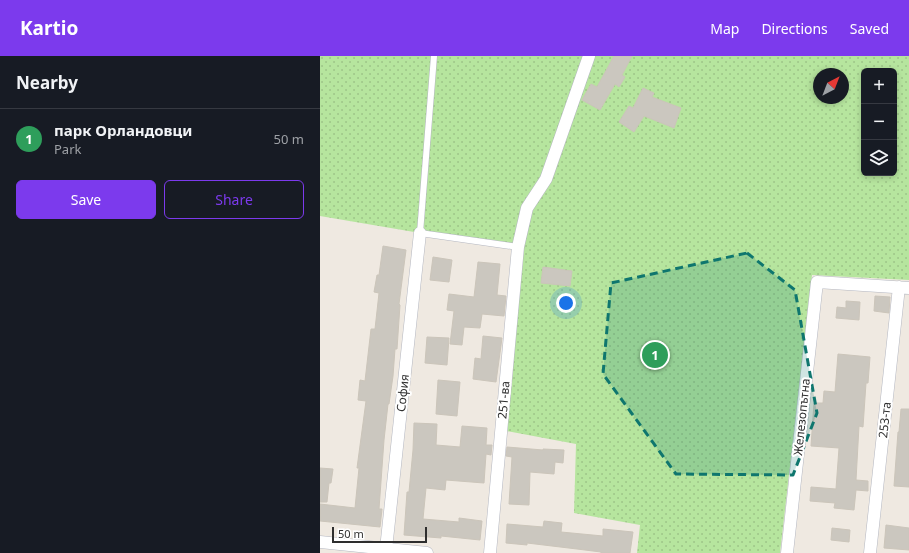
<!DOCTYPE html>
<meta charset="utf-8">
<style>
body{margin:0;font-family:"Noto Sans",sans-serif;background:#242831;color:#f1f3f6}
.controls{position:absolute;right:12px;top:12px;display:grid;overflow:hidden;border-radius:6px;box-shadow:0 2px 6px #0003}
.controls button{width:36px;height:36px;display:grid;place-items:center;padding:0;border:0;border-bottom:1px solid #363941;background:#171b24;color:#f1f3f6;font:20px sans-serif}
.compass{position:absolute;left:493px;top:12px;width:36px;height:36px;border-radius:50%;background:#171b24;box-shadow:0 2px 6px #0003;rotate:42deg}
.scale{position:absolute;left:12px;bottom:10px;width:95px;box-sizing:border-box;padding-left:4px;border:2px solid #2e2e2e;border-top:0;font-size:11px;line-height:14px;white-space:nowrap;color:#2e2e2e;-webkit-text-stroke:3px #fff;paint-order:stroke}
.you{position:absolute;left:246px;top:247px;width:14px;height:14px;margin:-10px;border:3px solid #fff;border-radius:50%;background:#1a73e8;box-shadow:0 0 0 6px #1a73e833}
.badge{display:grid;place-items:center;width:26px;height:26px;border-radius:50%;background:#7c3aed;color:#fff;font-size:13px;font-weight:700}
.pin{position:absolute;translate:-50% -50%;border:2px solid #fff;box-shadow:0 1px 4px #0006}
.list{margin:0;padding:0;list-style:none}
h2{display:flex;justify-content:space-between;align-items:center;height:52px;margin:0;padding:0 16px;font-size:17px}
h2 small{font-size:13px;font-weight:400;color:#9ea1a6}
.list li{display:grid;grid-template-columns:26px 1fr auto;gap:12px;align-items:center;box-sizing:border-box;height:60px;padding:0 16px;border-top:1px solid #363941}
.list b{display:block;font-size:15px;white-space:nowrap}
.list p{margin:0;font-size:13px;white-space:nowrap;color:#9ea1a6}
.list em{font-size:13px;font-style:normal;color:#9ea1a6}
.actions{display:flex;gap:8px;padding:12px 16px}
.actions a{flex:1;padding:9px 0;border:1px solid #7c3aed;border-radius:6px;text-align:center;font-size:14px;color:#7c3aed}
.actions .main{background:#7c3aed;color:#fff}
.icon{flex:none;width:22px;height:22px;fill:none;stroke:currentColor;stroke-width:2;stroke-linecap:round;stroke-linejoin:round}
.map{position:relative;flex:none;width:589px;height:497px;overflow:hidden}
header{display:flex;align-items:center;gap:24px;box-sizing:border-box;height:56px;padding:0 20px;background:#7c3aed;color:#fff}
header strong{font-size:19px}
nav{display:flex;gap:22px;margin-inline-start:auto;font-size:14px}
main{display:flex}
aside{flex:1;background:#171b24}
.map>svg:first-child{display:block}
.park{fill:url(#park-dots);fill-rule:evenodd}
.building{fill:#cbc7bf;stroke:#cbc5ba}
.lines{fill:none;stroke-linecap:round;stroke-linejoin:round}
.lane-casing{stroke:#b4b7c1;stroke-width:7}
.street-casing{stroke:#b4b7c1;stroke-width:13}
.lane{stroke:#fff;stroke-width:6}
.street{stroke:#fff;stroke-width:12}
.marked{fill:#0f766e;fill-opacity:0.2;stroke:#0f766e;stroke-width:3;stroke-dasharray:8 5;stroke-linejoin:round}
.labels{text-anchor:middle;stroke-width:4;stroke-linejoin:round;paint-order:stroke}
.street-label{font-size:12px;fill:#2e2e2e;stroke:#fff}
</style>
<header>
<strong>Kartio</strong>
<nav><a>Map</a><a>Directions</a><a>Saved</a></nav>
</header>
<main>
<aside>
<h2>Nearby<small></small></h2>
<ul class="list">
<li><span class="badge" style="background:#2e9e5b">1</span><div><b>парк Орландовци</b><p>Park</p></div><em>50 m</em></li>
</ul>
<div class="actions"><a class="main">Save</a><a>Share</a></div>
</aside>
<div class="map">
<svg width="589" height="497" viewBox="0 0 589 497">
<defs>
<pattern id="park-dots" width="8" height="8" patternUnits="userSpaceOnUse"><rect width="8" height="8" fill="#b6e59e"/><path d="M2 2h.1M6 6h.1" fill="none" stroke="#9dc588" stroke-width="1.8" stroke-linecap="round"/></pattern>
</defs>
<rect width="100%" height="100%" fill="#efe9e1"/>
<path class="park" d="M0,0H589V224L492,219L460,497H317L320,469L254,457L256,388L181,374L198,191L100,177L0,160ZM544,15H574V117H544ZM499,18H523V42H499Z"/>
<path class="building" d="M294,0H312L302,19L305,21L299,31L295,28L280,54L262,44L271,28L277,31Z
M323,32L334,37L332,41L361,52L354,72L324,60L314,76L299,66L309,50L313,52Z
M63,190L86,194L79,248L80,249L77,293H75L73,320L69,348H68L64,384L59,453H62L60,471L0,465V448L35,452L39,412H37L46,345L38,344L40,324L45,325L51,273H55L59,237L54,236L57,219H59Z
M113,201L132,204L129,226L110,224Z
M158,206L180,208L177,239L186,240L184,260L162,258L160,272L144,271L142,289L130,288L134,255L127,254L129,238L154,241Z
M223,211L252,215L250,230L221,227Z
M555,240L570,241L569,257L554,255Z
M526,245L540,246L539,264L516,262L517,251L526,252Z
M163,280L182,282L176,326L153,323L155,302L161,303Z
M107,281L129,282L127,309L105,307Z
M518,298L550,301L548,327H546L543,371L539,370L536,424L548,425V435L536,434L534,454L514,452L515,447L490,445L491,431L516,433L519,392L491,390L494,347H503L504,335L515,336Z
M118,324L140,326L137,360L116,358Z
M581,353H589V431L574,430L578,376H579Z
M94,367L117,368L116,389L140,391L142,370L167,372L166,389H172L171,399L166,398L164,427L126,424L125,434L106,432L103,463L139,466V462L162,465L160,484L121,480V482L84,479L87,436H89L93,394Z
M187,391L223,394V393L244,394L243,407L235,406L234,418L210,416L209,449L189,448L192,401L186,400Z
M0,412L13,413L11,427H9L7,446H0Z
M224,465L242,467L241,476L283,480V473L313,476L310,497H281V496L257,493L207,487V489L186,487L187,468L223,471Z
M566,469L589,472V494L564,492Z
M512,472L530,474L529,486L511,484Z"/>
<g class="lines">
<defs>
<path id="lane" d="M114,0L100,177L198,191"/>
<path id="street" d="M0,486L107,497
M65,497L66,493L100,177
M170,497L198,191L207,152L226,123L269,0
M467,497L497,226L589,232
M550,497L579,231"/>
</defs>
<use href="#lane" class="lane-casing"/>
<use href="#street" class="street-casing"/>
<use href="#lane" class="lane"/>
<use href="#street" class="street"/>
</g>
<path class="marked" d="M427,197L475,234L497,357L473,419L356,418L283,318L291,227Z"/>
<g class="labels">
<g class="street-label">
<text transform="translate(83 337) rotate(-84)" y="4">София</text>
<text transform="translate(184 344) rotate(-85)" y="4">251-ва</text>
<text transform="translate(482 361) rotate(-84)" y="4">Железопътна</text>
<text transform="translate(565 364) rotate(-84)" y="4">253-та</text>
</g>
</g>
</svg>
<div class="controls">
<button>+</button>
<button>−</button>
<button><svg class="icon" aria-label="layers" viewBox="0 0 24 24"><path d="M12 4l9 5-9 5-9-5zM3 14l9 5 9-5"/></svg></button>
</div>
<svg class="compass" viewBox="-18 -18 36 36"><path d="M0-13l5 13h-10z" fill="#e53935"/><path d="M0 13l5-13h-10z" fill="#9ea1a6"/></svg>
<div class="scale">50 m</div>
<div class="you"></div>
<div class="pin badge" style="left:335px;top:299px;background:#2e9e5b">1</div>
</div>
</main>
